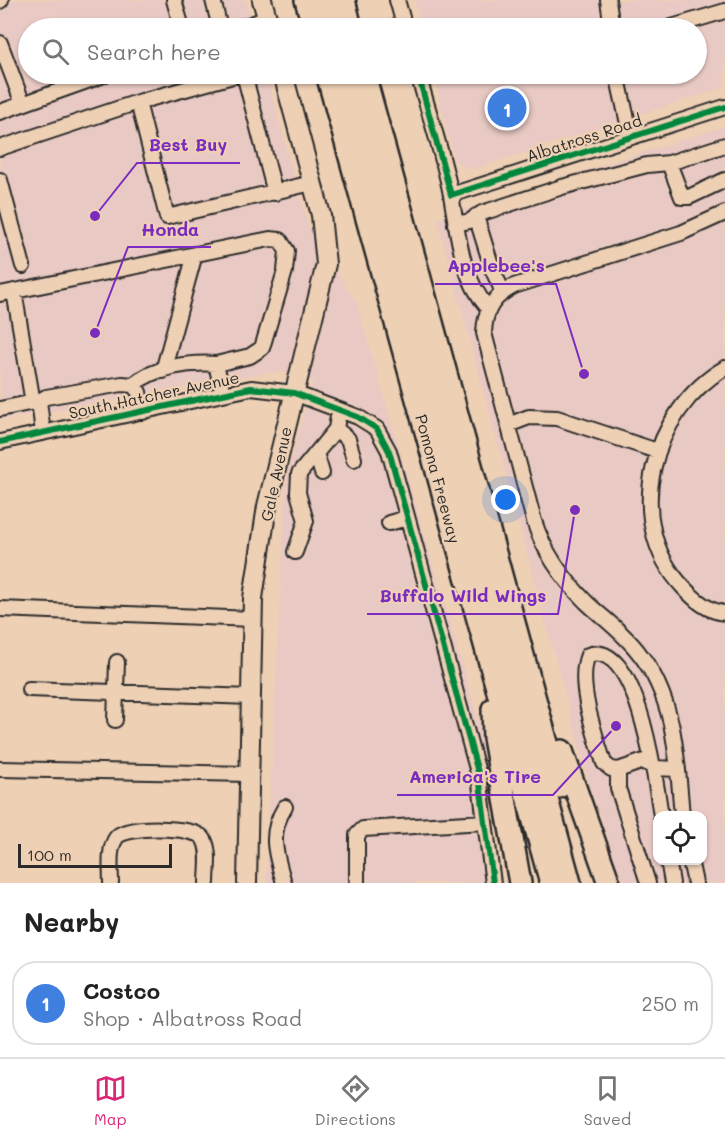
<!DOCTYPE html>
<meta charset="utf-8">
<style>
body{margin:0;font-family:Mali,sans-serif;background:#f2f2f2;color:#222}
.controls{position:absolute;right:18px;bottom:18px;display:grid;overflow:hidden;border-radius:12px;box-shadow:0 2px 4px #0004}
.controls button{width:54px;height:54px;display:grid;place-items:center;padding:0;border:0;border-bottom:2px solid #e0e0e0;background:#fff;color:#222;font:30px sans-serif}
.scale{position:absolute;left:18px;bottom:15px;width:154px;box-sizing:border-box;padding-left:6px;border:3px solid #2b2b2b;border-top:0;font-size:16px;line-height:21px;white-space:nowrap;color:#2b2b2b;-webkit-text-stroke:4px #eed0b5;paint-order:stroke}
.you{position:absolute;left:506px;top:500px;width:21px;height:21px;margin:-15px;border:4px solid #fff;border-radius:50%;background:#1a73e8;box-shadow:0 0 0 9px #1a73e833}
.badge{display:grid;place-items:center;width:39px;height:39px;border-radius:50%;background:#db2777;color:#fff;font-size:20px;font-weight:700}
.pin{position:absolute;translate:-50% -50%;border:3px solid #fff;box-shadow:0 2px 6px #0006}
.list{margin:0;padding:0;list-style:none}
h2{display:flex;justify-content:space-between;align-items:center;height:78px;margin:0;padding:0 24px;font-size:26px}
h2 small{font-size:20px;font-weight:400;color:#767676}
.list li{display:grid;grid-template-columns:39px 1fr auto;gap:18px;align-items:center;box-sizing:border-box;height:84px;margin:0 12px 12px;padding:0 12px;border:2px solid #e0e0e0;border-radius:24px}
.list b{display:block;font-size:22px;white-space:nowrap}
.list p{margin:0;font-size:20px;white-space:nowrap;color:#767676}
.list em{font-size:20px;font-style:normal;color:#767676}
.icon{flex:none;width:33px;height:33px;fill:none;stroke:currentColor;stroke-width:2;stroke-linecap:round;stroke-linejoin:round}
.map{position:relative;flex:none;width:725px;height:883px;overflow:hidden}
.search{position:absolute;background:#fff;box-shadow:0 2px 4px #0004;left:18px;right:18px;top:18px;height:66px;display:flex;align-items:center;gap:15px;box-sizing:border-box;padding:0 21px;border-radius:33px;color:#767676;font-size:22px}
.sheet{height:174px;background:#fff}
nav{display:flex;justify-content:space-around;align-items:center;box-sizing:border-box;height:84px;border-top:2px solid #e0e0e0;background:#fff;font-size:16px;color:#767676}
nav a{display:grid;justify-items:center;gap:3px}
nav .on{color:#db2777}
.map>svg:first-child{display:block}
.built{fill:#e9c9c3;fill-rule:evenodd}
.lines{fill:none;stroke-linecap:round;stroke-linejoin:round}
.minor-casing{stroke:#2b2b2b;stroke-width:18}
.major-casing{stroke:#2b2b2b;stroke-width:22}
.highway-casing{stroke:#2b2b2b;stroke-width:26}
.minor{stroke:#eed0b5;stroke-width:14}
.major{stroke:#eed0b5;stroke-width:18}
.highway{stroke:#eed0b5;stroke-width:21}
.cycleway-casing{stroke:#eed0b5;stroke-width:10}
.cycleway{stroke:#00873e;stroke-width:6}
.labels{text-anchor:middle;stroke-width:4.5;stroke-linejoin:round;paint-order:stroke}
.street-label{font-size:16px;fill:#2b2b2b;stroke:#eed0b5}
.leader{fill:none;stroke:#7b2cbf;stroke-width:2}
.callout-dot{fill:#7b2cbf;stroke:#eed0b5;stroke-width:2}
.callout-label{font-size:18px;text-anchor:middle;font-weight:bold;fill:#7b2cbf;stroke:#eed0b5;stroke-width:4.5;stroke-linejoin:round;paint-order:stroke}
</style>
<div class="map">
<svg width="725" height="883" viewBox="0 0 725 883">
<rect width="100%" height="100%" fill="#eed0b5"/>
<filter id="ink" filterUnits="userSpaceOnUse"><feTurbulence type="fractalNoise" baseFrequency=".0167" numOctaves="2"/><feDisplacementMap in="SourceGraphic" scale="12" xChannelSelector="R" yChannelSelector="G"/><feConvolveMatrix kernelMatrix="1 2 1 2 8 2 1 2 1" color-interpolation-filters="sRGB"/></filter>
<g filter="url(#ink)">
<path class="built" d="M0,0H246L254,28H28V74H266L308,225L357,304L481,729L502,883H266L286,477L313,380L278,371L0,420Z
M414,0H725V87L470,170L455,160L433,74H696V28H422Z
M725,126V883H622L589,783L437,219ZM658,816H702V860H658Z"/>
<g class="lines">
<defs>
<path id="minor" d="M174,0L182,28
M213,0L220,28
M397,0L405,28
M608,0L612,28
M0,1L1,0
M241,28L267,18
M668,28L725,11
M0,43L23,104
M244,74L275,193
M418,74C429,114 443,154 451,195C458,234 461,277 488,308
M617,74L631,137
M138,102L240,74
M0,112L104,75
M0,148L138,102L167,217L312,183
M669,163L682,197H689L725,180
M0,180L23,266
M451,195L725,107
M476,216L493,271L503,292
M455,224L470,221L482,213L562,187L647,165L669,163L725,145
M14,291L33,403
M0,294L270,239L280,240L287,251L285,271L262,348L250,356L216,364
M725,368C652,410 621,521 683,587C694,599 708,612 725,613
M163,371L195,254
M133,385C154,367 189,362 216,364L223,394
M0,409L39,401
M508,425L529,417L557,418L657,451
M336,429L348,439L354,459
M43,433L39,401L46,397L122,384L133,385L139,392L143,412
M0,442L251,388L294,393L358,417L377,429L389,451L479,776L493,883
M316,453L322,473
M389,523L407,518
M295,552L306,521L298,493L299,474L336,429L339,410
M0,609L253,619
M29,689L251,697
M115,720L117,662
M0,769L250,774
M618,770L611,769L604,763C595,734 576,683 588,655C638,637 656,784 661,816
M682,816C677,759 676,700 639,653C624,633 604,619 586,602C563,579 544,552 534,521L484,333C485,309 493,297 514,286L681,233L725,213
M668,860L672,883
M690,860L695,883
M111,883C111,869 108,850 116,838C124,825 194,826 203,838C211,849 207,870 207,883
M284,883C276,854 268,834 285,807
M357,883V835L363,829L485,822
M648,883L618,788V770L644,761L654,768L678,769"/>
<path id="major" d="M262,0L270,28
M247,883L253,598L267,506L326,264L321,215L283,74"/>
<path id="highway" d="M306,0L314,28
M327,0L335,28
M344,0L351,28
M327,74L551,883
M348,74L570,883
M364,74L559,787
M493,709L494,738L520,883
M562,751L609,883"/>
</defs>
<use href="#minor" class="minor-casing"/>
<use href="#major" class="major-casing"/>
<use href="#highway" class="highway-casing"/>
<use href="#minor" class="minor"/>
<use href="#major" class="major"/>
<use href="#highway" class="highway"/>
<defs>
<path id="cycleway" d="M418,74L451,195L725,107
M0,442L251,388L294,393L358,417L377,429L389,451L479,776L493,883"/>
</defs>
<use href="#cycleway" class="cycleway-casing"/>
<use href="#cycleway" class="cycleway"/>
</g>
</g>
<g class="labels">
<g class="street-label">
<text transform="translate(584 138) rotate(-18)" y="6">Albatross Road</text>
<text transform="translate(154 395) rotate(-12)" y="6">South Hatcher Avenue</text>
<text transform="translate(276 474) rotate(-78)" y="6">Gale Avenue</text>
<text transform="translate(438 479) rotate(75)" y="6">Pomona Freeway</text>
</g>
</g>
<path class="leader" d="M95 216L137 163H240M95 333L128 247H211M584 374L556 284H435M575 510L558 614H367M616 726L553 795H397"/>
<g class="callout-dot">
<circle cx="95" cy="216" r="6"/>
<circle cx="95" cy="333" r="6"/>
<circle cx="584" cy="374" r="6"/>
<circle cx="575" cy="510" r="6"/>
<circle cx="616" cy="726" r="6"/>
</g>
<g class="callout-label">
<text x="188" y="151">Best Buy</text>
<text x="170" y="236">Honda</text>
<text x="496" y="272">Applebee's</text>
<text x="463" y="602">Buffalo Wild Wings</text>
<text x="475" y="783">America's Tire</text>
</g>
</svg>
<div class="controls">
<button><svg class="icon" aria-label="locate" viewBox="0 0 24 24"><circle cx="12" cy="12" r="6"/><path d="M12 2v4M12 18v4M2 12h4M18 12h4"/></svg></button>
</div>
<div class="scale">100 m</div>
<div class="you"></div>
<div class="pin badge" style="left:507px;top:108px;background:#3f7fe0">1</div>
<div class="search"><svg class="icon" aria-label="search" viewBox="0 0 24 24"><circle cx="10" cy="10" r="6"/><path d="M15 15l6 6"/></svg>Search here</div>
</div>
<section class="sheet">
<h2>Nearby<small></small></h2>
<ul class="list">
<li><span class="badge" style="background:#3f7fe0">1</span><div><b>Costco</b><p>Shop · Albatross Road</p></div><em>250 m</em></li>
</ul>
</section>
<nav>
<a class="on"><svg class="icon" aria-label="map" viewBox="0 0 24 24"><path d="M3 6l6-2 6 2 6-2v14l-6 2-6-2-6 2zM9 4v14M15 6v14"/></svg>Map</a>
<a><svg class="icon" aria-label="directions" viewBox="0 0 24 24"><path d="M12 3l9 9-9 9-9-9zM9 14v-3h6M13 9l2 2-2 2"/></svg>Directions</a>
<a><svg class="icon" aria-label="saved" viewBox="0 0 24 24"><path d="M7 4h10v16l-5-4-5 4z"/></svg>Saved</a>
</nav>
